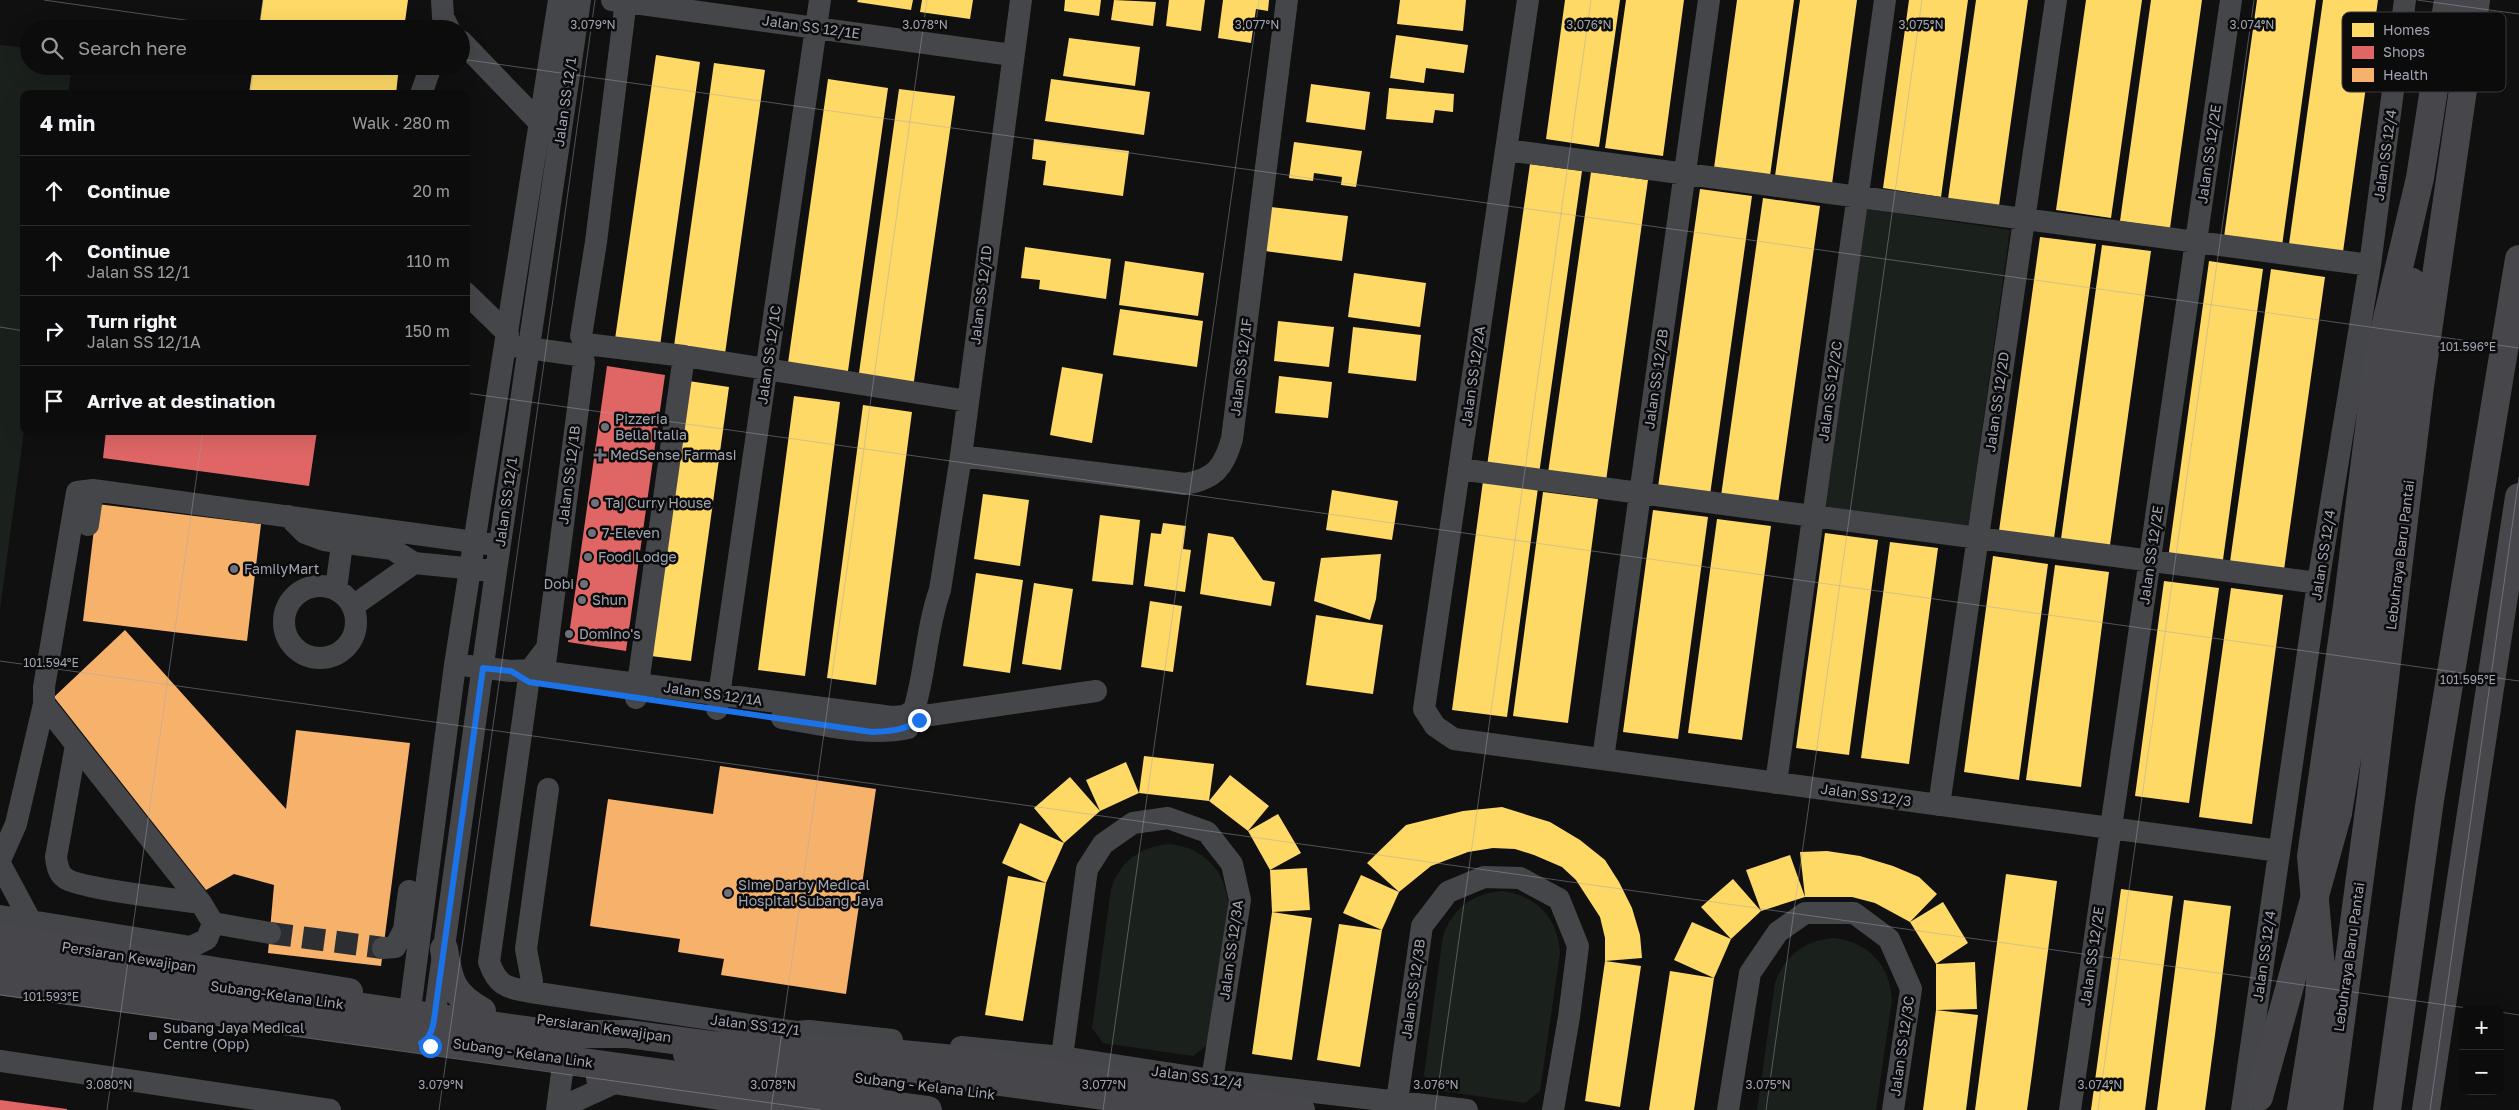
<!DOCTYPE html>
<meta charset="utf-8">
<style>
body{margin:0;font-family:"Golos Text",sans-serif;background:#1a1a1b;color:#f1f3f6}
.controls{position:absolute;right:15px;bottom:15px;display:grid;overflow:hidden;border-radius:10px;box-shadow:0 5px 20px #0002}
.controls button{width:45px;height:45px;display:grid;place-items:center;padding:0;border:0;border-bottom:1px solid #2c2c2e;background:#0c0c0d;color:#f1f3f6;font:25px sans-serif}
.stop{position:absolute;width:15px;height:15px;margin:-11px;border:4px solid #1a73e8;border-radius:50%;background:#fff}
.stop.end{background:#1a73e8;border-color:#fff;box-shadow:0 1px 5px #0008}
.list{margin:0;padding:0;list-style:none}
h2{display:flex;justify-content:space-between;align-items:center;height:65px;margin:0;padding:0 20px;font-size:21px}
h2 small{font-size:16px;font-weight:400;color:#9a9b9d}
.list li{display:grid;grid-template-columns:32px 1fr auto;gap:15px;align-items:center;box-sizing:border-box;height:70px;padding:0 20px;border-top:1px solid #2c2c2e}
.list b{display:block;font-size:19px;white-space:nowrap}
.list p{margin:0;font-size:16px;white-space:nowrap;color:#9a9b9d}
.list em{font-size:16px;font-style:normal;color:#9a9b9d}
.icon{flex:none;width:28px;height:28px;fill:none;stroke:currentColor;stroke-width:2;stroke-linecap:round;stroke-linejoin:round}
.map{position:relative;flex:none;width:2519px;height:1110px;overflow:hidden}
.search{position:absolute;background:#0c0c0d;box-shadow:0 5px 20px #0002;left:20px;top:20px;width:450px;height:55px;display:flex;align-items:center;gap:12px;box-sizing:border-box;padding:0 18px;border-radius:28px;color:#9a9b9d;font-size:19px}
.panel{position:absolute;background:#0c0c0d;box-shadow:0 5px 20px #0002;left:20px;top:90px;width:450px;height:345px;border-radius:10px}
.map>svg:first-child{display:block}
.green{fill:#1a211c}
.homes{fill:#ffd966}
.shops{fill:#e06666}
.health{fill:#f6b26b}
.lines{fill:none;stroke-linecap:round;stroke-linejoin:round}
.minor-tunnel{stroke:#2d2e31;stroke-width:22;stroke-dasharray:22 11;stroke-linecap:butt}
.minor{stroke:#454649;stroke-width:22}
.major{stroke:#47474b;stroke-width:28}
.highway{stroke:#47474b;stroke-width:28}
.major-bridge{stroke:#47474b;stroke-width:28}
.highway-bridge{stroke:#47474b;stroke-width:28}
.route{stroke:#1a73e8;stroke-width:6}
.ticks{fill:none;stroke:#a1a4b2;stroke-width:1;stroke-opacity:0.45}
.poi-dot{fill:#6e707a;stroke:#0b0b0c;stroke-width:2}
.labels{text-anchor:middle;stroke-width:5;stroke-linejoin:round;paint-order:stroke}
.street-label{font-size:14px;fill:#a1a4b2;stroke:#0b0b0c}
.poi-label{font-size:14px;fill:#a1a4b2;stroke:#0b0b0c;text-anchor:start}
.key{fill:#0b0b0c;stroke:#38393e;stroke-width:1}
.key-label{font-size:14px;fill:#a1a4b2}
.ticks-label{font-size:12px;text-anchor:middle;fill:#a1a4b2;stroke:#0b0b0c;stroke-width:5;stroke-linejoin:round;paint-order:stroke}
</style>
<div class="map">
<svg width="2519" height="1110" viewBox="0 0 2519 1110">
<rect width="100%" height="100%" fill="#101011"/>
<path class="green" d="M0,45L29,48V66H72L68,94H24V431L0,610Z
M1866,209L2010,230L1968,529L1823,508Z
M1171,844C1205,849 1226,871 1228,905L1208,1044L1193,1056L1103,1043L1092,1028L1111,889C1121,860 1141,846 1171,844Z
M1503,891C1537,896 1558,918 1560,953L1540,1091L1525,1103L1435,1090L1424,1075L1443,936C1453,908 1473,893 1503,891Z
M1835,938C1869,943 1890,965 1892,1000L1876,1110H1757L1775,983C1785,955 1805,940 1835,938Z"/>
<path class="homes" d="M263,0H408L404,29H259Z
M858,0H913L911,10L857,2Z
M922,0H973L970,19L920,12Z
M1065,0H1101L1099,16L1064,11Z
M1114,0L1156,2L1153,26L1111,20Z
M1169,0H1205L1201,31L1166,26Z
M1223,0H1269L1268,11L1256,9L1251,43L1218,38Z
M1400,0H1466L1463,31L1397,24Z
M1565,0H1620L1599,147L1546,139Z
M1626,0H1684L1663,156L1605,148Z
M1737,0H1794L1770,176L1714,168Z
M1800,0H1857L1832,184L1775,176Z
M1909,0H1968L1941,197L1883,188Z
M1976,0H2028L1999,206L1948,199Z
M2086,0H2142L2111,218L2056,210Z
M2151,0H2202L2170,228L2120,221Z
M2257,0H2316L2282,246L2224,237Z
M2323,0H2378L2343,252L2289,244Z
M1396,35L1468,45L1464,73L1426,68L1424,83L1390,78Z
M1069,38L1140,47L1135,86L1063,76Z
M656,55L700,62L659,353L614,346Z
M714,63L765,70L724,361L673,353Z
M253,66H399L396,94H249Z
M828,79L888,88L847,378L787,370Z
M1051,79L1150,92L1144,135L1045,121Z
M1311,84L1370,92L1365,130L1306,122Z
M1389,88L1454,94L1453,112L1435,110L1433,123L1386,119Z
M899,89L955,96L913,388L858,380Z
M1034,139L1129,151L1123,196L1043,185L1046,161L1032,159Z
M1294,142L1362,151L1356,187L1341,185L1342,177L1314,173L1313,181L1289,178Z
M1530,164L1582,171L1539,474L1487,466Z
M1591,172L1648,180L1606,481L1548,473Z
M1700,189L1752,196L1710,495L1658,487Z
M1763,198L1820,206L1778,504L1721,496Z
M1271,207L1348,216L1342,261L1265,251Z
M2040,237L2096,244L2053,545L1998,538Z
M2102,245L2151,251L2109,552L2060,546Z
M1025,247L1111,259L1106,299L1039,289L1040,280L1021,278Z
M1125,261L1204,273L1198,316L1119,305Z
M2209,261L2263,269L2222,567L2168,559Z
M2271,269L2325,277L2283,577L2229,569Z
M1354,273L1426,283L1420,327L1348,317Z
M1120,309L1203,321L1197,367L1113,355Z
M1278,321L1334,327L1329,367L1274,361Z
M1353,327L1421,335L1416,381L1348,373Z
M1062,367L1103,374L1092,443L1050,435Z
M1279,376L1332,382L1328,418L1275,413Z
M682,380L729,387L691,661L643,655Z
M794,396L840,402L805,676L758,670Z
M863,405L912,412L876,685L827,678Z
M1483,481L1538,488L1507,717L1452,710Z
M1332,490L1398,501L1392,540L1326,530Z
M1543,492L1598,499L1568,723L1513,716Z
M983,494L1029,500L1020,566L974,559Z
M1653,510L1708,517L1678,739L1623,732Z
M1100,515L1140,520L1133,585L1092,581Z
M1717,519L1771,526L1742,740L1688,733Z
M1163,523L1186,526L1183,549L1191,550L1185,592L1144,586L1151,533L1161,534Z
M1208,533L1233,537L1263,580L1275,582L1271,606L1200,594Z
M1825,533L1878,540L1849,755L1796,748Z
M1890,542L1938,548L1909,764L1861,758Z
M1381,554L1376,599L1370,620L1314,601L1321,558Z
M1993,556L2048,564L2019,780L1964,772Z
M2055,565L2109,572L2081,787L2026,780Z
M976,573L1023,580L1010,673L963,666Z
M2164,581L2219,588L2189,803L2135,796Z
M1034,583L1073,589L1061,670L1022,664Z
M2231,588L2283,595L2252,824L2199,817Z
M1150,601L1182,606L1173,672L1141,667Z
M1316,615L1383,625L1373,694L1306,685Z
M1144,756L1214,764L1209,801L1230,775L1269,806L1248,831L1278,814L1301,853L1270,870L1307,868L1310,910L1272,912L1312,918L1292,1060L1252,1054L1272,912L1270,870L1248,831L1209,801L1139,793Z
M1126,762L1139,793L1100,811L1086,780Z
M1070,777L1100,811L1064,843L1034,808Z
M1502,807L1550,822L1580,840L1605,860L1619,882L1632,908L1640,935L1642,958L1605,961V938L1600,917L1576,880L1562,867L1534,855L1515,849L1493,848L1468,852L1431,866L1399,892L1367,863L1406,825L1463,811Z
M1020,823L1064,843L1046,883L1002,863Z
M1827,851L1860,856L1893,866L1919,877L1937,894L1910,922L1943,902L1968,943L1936,964L1975,962L1977,1009L1936,1010L1978,1015L1966,1110H1923L1936,1010V964L1910,922L1875,903L1852,897H1805L1761,911L1746,870L1790,855L1805,897L1800,852Z
M2006,874L2057,881L2032,1074L2027,1110H1975Z
M1361,875L1399,892L1382,930L1360,1067L1317,1060L1339,924L1382,930L1343,913Z
M1008,876L1046,883L1023,1021L985,1015Z
M1733,879L1761,911L1731,939L1701,907Z
M2121,889L2173,896L2170,917L2145,1110H2091Z
M2184,900L2231,906L2215,1035L2205,1110H2157Z
M1692,922L1731,939L1714,978L1694,1110H1649L1670,971L1714,978L1674,960Z
M1605,961L1641,966L1620,1107L1585,1101Z"/>
<path class="shops" d="M607,366L665,375L626,651L568,642Z
M106,431H317L309,486L103,458Z
M0,1100L67,1109V1110H0Z"/>
<path class="health" d="M97,504L261,524L247,641L83,621Z
M125,630L286,809L296,730L410,743L381,966L268,953L274,885L234,874L206,890L54,697Z
M720,766L876,789L846,994L721,975L724,959L678,952L680,939L590,926L608,799L713,814Z"/>
<g class="lines">
<path class="minor-tunnel" d="M270,933L383,948"/>
<path class="minor" d="M442,0L443,17L449,29
M612,0L1012,55
M626,0L596,242L581,336L586,344L684,356L968,401
M1528,0L1424,709L1435,726L1454,739L2279,851
M461,41L540,123
M421,94L431,66
M1506,150L2370,265
M466,293L508,334
M513,346L578,355L582,357L584,362L545,664
M961,456L1185,484C1215,479 1224,467 1232,439L1287,0
M1459,469L2318,583
M288,516L305,533L324,540L392,549L414,563L485,570
M88,525L93,490
M284 622a36 36 0 1 1 72 0a36 36 0 1 1-72 0Z
M336,589L344,529
M353,606L414,563
M547,648L530,670L489,962C498,987 506,987 531,992L796,1032L809,1031L892,1040
M469,666L511,671L530,670L892,717L905,716L914,710
M636,698L684,356
M44,704L201,903L213,923L270,933
M717,709L820,0
M914,710C926,671 926,629 940,590L961,456L1021,0
M914,710L924,716L1096,691
M782,718C823,724 867,737 908,728
M76,745L56,857C57,865 58,873 65,878C77,888 178,900 201,903
M1603,759L1709,0
M1776,783L1885,0
M1939,805L2056,0
M0,860L16,824L44,704V687L77,492L93,490L489,544
M0,864L36,931
M0,916L191,947L207,939L213,923
M383,948L395,947L404,930L409,891
M531,992L532,981L526,949L548,789
M411,1002L455,665L559,0
M436,1005L496,571L580,0
M961,1047L1062,1057L1212,1080L1467,1110
M1062,1057L1087,869L1103,844L1133,823L1168,818L1207,832L1232,864L1240,900L1212,1080
M0,1061L330,1110
M1397,1101L1422,926L1448,892L1484,877L1520,878L1559,899L1578,946L1569,1017L1553,1110
M557,1110L562,1073
M564,1110L573,1102L619,1081
M1728,1110L1750,973L1778,932L1805,913H1854L1889,939L1911,989L1893,1110
M2070,1110L2231,0
M2242,1110L2318,583L2370,265L2405,0"/>
<path class="major" d="M0,937L349,992
M444,949C449,981 452,995 482,1011
M687,1054L874,1079
M852,1062L1208,1110
M600,1078L813,1110"/>
<path class="highway" d="M2338,813L2377,577L2412,282
M2301,1110L2319,998L2321,968L2311,856L2347,606L2378,357L2420,178L2448,0
M2329,1110L2371,795L2420,386L2476,0
M2387,1110L2430,800L2519,259
M2426,1110L2519,497"/>
<path class="major-bridge" d="M0,956L554,1034H628L711,1045L870,1051L965,1060L1301,1110
M0,981L928,1110"/>
<path class="highway-bridge" d="M2259,1097L2338,813"/>
</g>
<g class="lines">
<path class="route" d="M430,1046L421,1043C434,1037 434,1018 436,1005L483,668L511,671L529,682L872,732C889,731 904,731 919,720"/>
</g>
<path class="ticks" d="M44,0L248,29M2417,0L2519,14M259,29L263,0M461,59L2519,348M250,94L254,66M0,327L24,331M466,393L2519,681M0,661L2474,1009M0,995L821,1110M2500,1012L2519,1015M107,1110L203,431M439,1110L595,0M771,1110L927,0M1103,1110L1259,0M1435,1110L1591,0M1766,1110L1922,0M2098,1110L2254,0M2430,1110L2519,477"/>
<g class="poi-dot">
<circle cx="605" cy="427" r="5"/>
<path d="M597.5 447.5h5v5h5v5h-5v5h-5v-5h-5v-5h5z"/>
<circle cx="595" cy="503" r="5"/>
<circle cx="592" cy="533" r="5"/>
<circle cx="588" cy="557" r="5"/>
<circle cx="234" cy="569" r="5"/>
<circle cx="584" cy="584" r="5"/>
<circle cx="582" cy="600" r="5"/>
<circle cx="569" cy="634" r="5"/>
<circle cx="728" cy="893" r="5"/>
<rect x="148" y="1031" width="10" height="10" rx="2.5"/>
</g>
<g class="labels">
<g class="street-label">
<text transform="translate(811 27) rotate(8)" y="5">Jalan SS 12/1E</text>
<text transform="translate(565 102) rotate(-82)" y="5">Jalan SS 12/1</text>
<text transform="translate(2209 154) rotate(-82)" y="5">Jalan SS 12/2E</text>
<text transform="translate(2385 155) rotate(-82)" y="5">Jalan SS 12/4</text>
<text transform="translate(981 295) rotate(-83)" y="5">Jalan SS 12/1D</text>
<text transform="translate(769 355) rotate(-82)" y="5">Jalan SS 12/1C</text>
<text transform="translate(1241 367) rotate(-83)" y="5">Jalan SS 12/1F</text>
<text transform="translate(1473 376) rotate(-82)" y="5">Jalan SS 12/2A</text>
<text transform="translate(1656 379) rotate(-82)" y="5">Jalan SS 12/2B</text>
<text transform="translate(1830 391) rotate(-82)" y="5">Jalan SS 12/2C</text>
<text transform="translate(1997 402) rotate(-82)" y="5">Jalan SS 12/2D</text>
<text transform="translate(569 475) rotate(-83)" y="5">Jalan SS 12/1B</text>
<text transform="translate(506 502) rotate(-82)" y="5">Jalan SS 12/1</text>
<text transform="translate(2151 555) rotate(-82)" y="5">Jalan SS 12/2E</text>
<text transform="translate(2323 555) rotate(-81)" y="5">Jalan SS 12/4</text>
<text transform="translate(2400 555) rotate(-83)" y="5">Lebuhraya Baru Pantai</text>
<text transform="translate(713 694) rotate(8)" y="5">Jalan SS 12/1A</text>
<text transform="translate(1866 795) rotate(8)" y="5">Jalan SS 12/3</text>
<text transform="translate(1231 950) rotate(-82)" y="5">Jalan SS 12/3A</text>
<text transform="translate(2092 956) rotate(-82)" y="5">Jalan SS 12/2E</text>
<text transform="translate(2264 956) rotate(-82)" y="5">Jalan SS 12/4</text>
<text transform="translate(129 957) rotate(9)" y="5">Persiaran Kewajipan</text>
<text transform="translate(2349 957) rotate(-82)" y="5">Lebuhraya Baru Pantai</text>
<text transform="translate(1413 989) rotate(-82)" y="5">Jalan SS 12/3B</text>
<text transform="translate(277 995) rotate(8)" y="5">Subang-Kelana Link</text>
<text transform="translate(755 1025) rotate(7)" y="5">Jalan SS 12/1</text>
<text transform="translate(604 1028) rotate(8)" y="5">Persiaran Kewajipan</text>
<text transform="translate(1902 1046) rotate(-82)" y="5">Jalan SS 12/3C</text>
<text transform="translate(523 1053) rotate(8)" y="5">Subang - Kelana Link</text>
<text transform="translate(1197 1077) rotate(8)" y="5">Jalan SS 12/4</text>
<text transform="translate(925 1086) rotate(7)" y="5">Subang - Kelana Link</text>
</g>
<g class="poi-label">
<text x="615" y="424">Pizzeria<tspan x="615" dy="16">Bella Italia</tspan></text>
<text x="610" y="460">MedSense Farmasi</text>
<text x="605" y="508">Taj Curry House</text>
<text x="602" y="538">7-Eleven</text>
<text x="598" y="562">Food Lodge</text>
<text x="244" y="574">FamilyMart</text>
<text x="574" y="589" text-anchor="end">Dobi</text>
<text x="592" y="605">Shun</text>
<text x="579" y="639">Domino's</text>
<text x="738" y="890">Sime Darby Medical<tspan x="738" dy="16">Hospital Subang Jaya</tspan></text>
<text x="163" y="1033">Subang Jaya Medical<tspan x="163" dy="16">Centre (Opp)</tspan></text>
</g>
</g>
<rect x="2342" y="12" width="164" height="80" rx="8" class="key"/>
<rect x="2352" y="23" width="22" height="14" fill="#ffd966"/>
<rect x="2352" y="46" width="22" height="13" fill="#e06666"/>
<rect x="2352" y="68" width="22" height="14" fill="#f6b26b"/>
<g class="key-label">
<text x="2383" y="35">Homes</text>
<text x="2383" y="57">Shops</text>
<text x="2383" y="80">Health</text>
</g>
<g class="ticks-label">
<text x="593" y="29">3.079°N</text>
<text x="925" y="29">3.078°N</text>
<text x="1257" y="29">3.077°N</text>
<text x="1589" y="29">3.076°N</text>
<text x="1921" y="29">3.075°N</text>
<text x="2252" y="29">3.074°N</text>
<text x="2468" y="351">101.596°E</text>
<text x="51" y="667">101.594°E</text>
<text x="2468" y="684">101.595°E</text>
<text x="51" y="1001">101.593°E</text>
<text x="109" y="1089">3.080°N</text>
<text x="441" y="1089">3.079°N</text>
<text x="773" y="1089">3.078°N</text>
<text x="1104" y="1089">3.077°N</text>
<text x="1436" y="1089">3.076°N</text>
<text x="1768" y="1089">3.075°N</text>
<text x="2100" y="1089">3.074°N</text>
</g>
</svg>
<div class="controls">
<button>+</button>
<button>−</button>
</div>
<div class="stop" style="left:430px;top:1046px"></div>
<div class="stop end" style="left:919px;top:720px"></div>
<div class="search"><svg class="icon" aria-label="search" viewBox="0 0 24 24"><circle cx="10" cy="10" r="6"/><path d="M15 15l6 6"/></svg>Search here</div>
<section class="panel">
<h2>4 min<small>Walk · 280 m</small></h2>
<ul class="list">
<li><svg class="icon" aria-label="ahead" viewBox="0 0 24 24"><path d="M12 20V5M6 11l6-6 6 6"/></svg><div><b>Continue</b></div><em>20 m</em></li>
<li><svg class="icon" aria-label="ahead" viewBox="0 0 24 24"><path d="M12 20V5M6 11l6-6 6 6"/></svg><div><b>Continue</b><p>Jalan SS 12/1</p></div><em>110 m</em></li>
<li><svg class="icon" aria-label="right" viewBox="0 0 24 24"><path d="M7 20v-9h11M14 6l5 5-5 5"/></svg><div><b>Turn right</b><p>Jalan SS 12/1A</p></div><em>150 m</em></li>
<li><svg class="icon" aria-label="arrive" viewBox="0 0 24 24"><path d="M6 21V4h12l-3 4 3 4H6"/></svg><div><b>Arrive at destination</b></div></li>
</ul>
</section>
</div>
